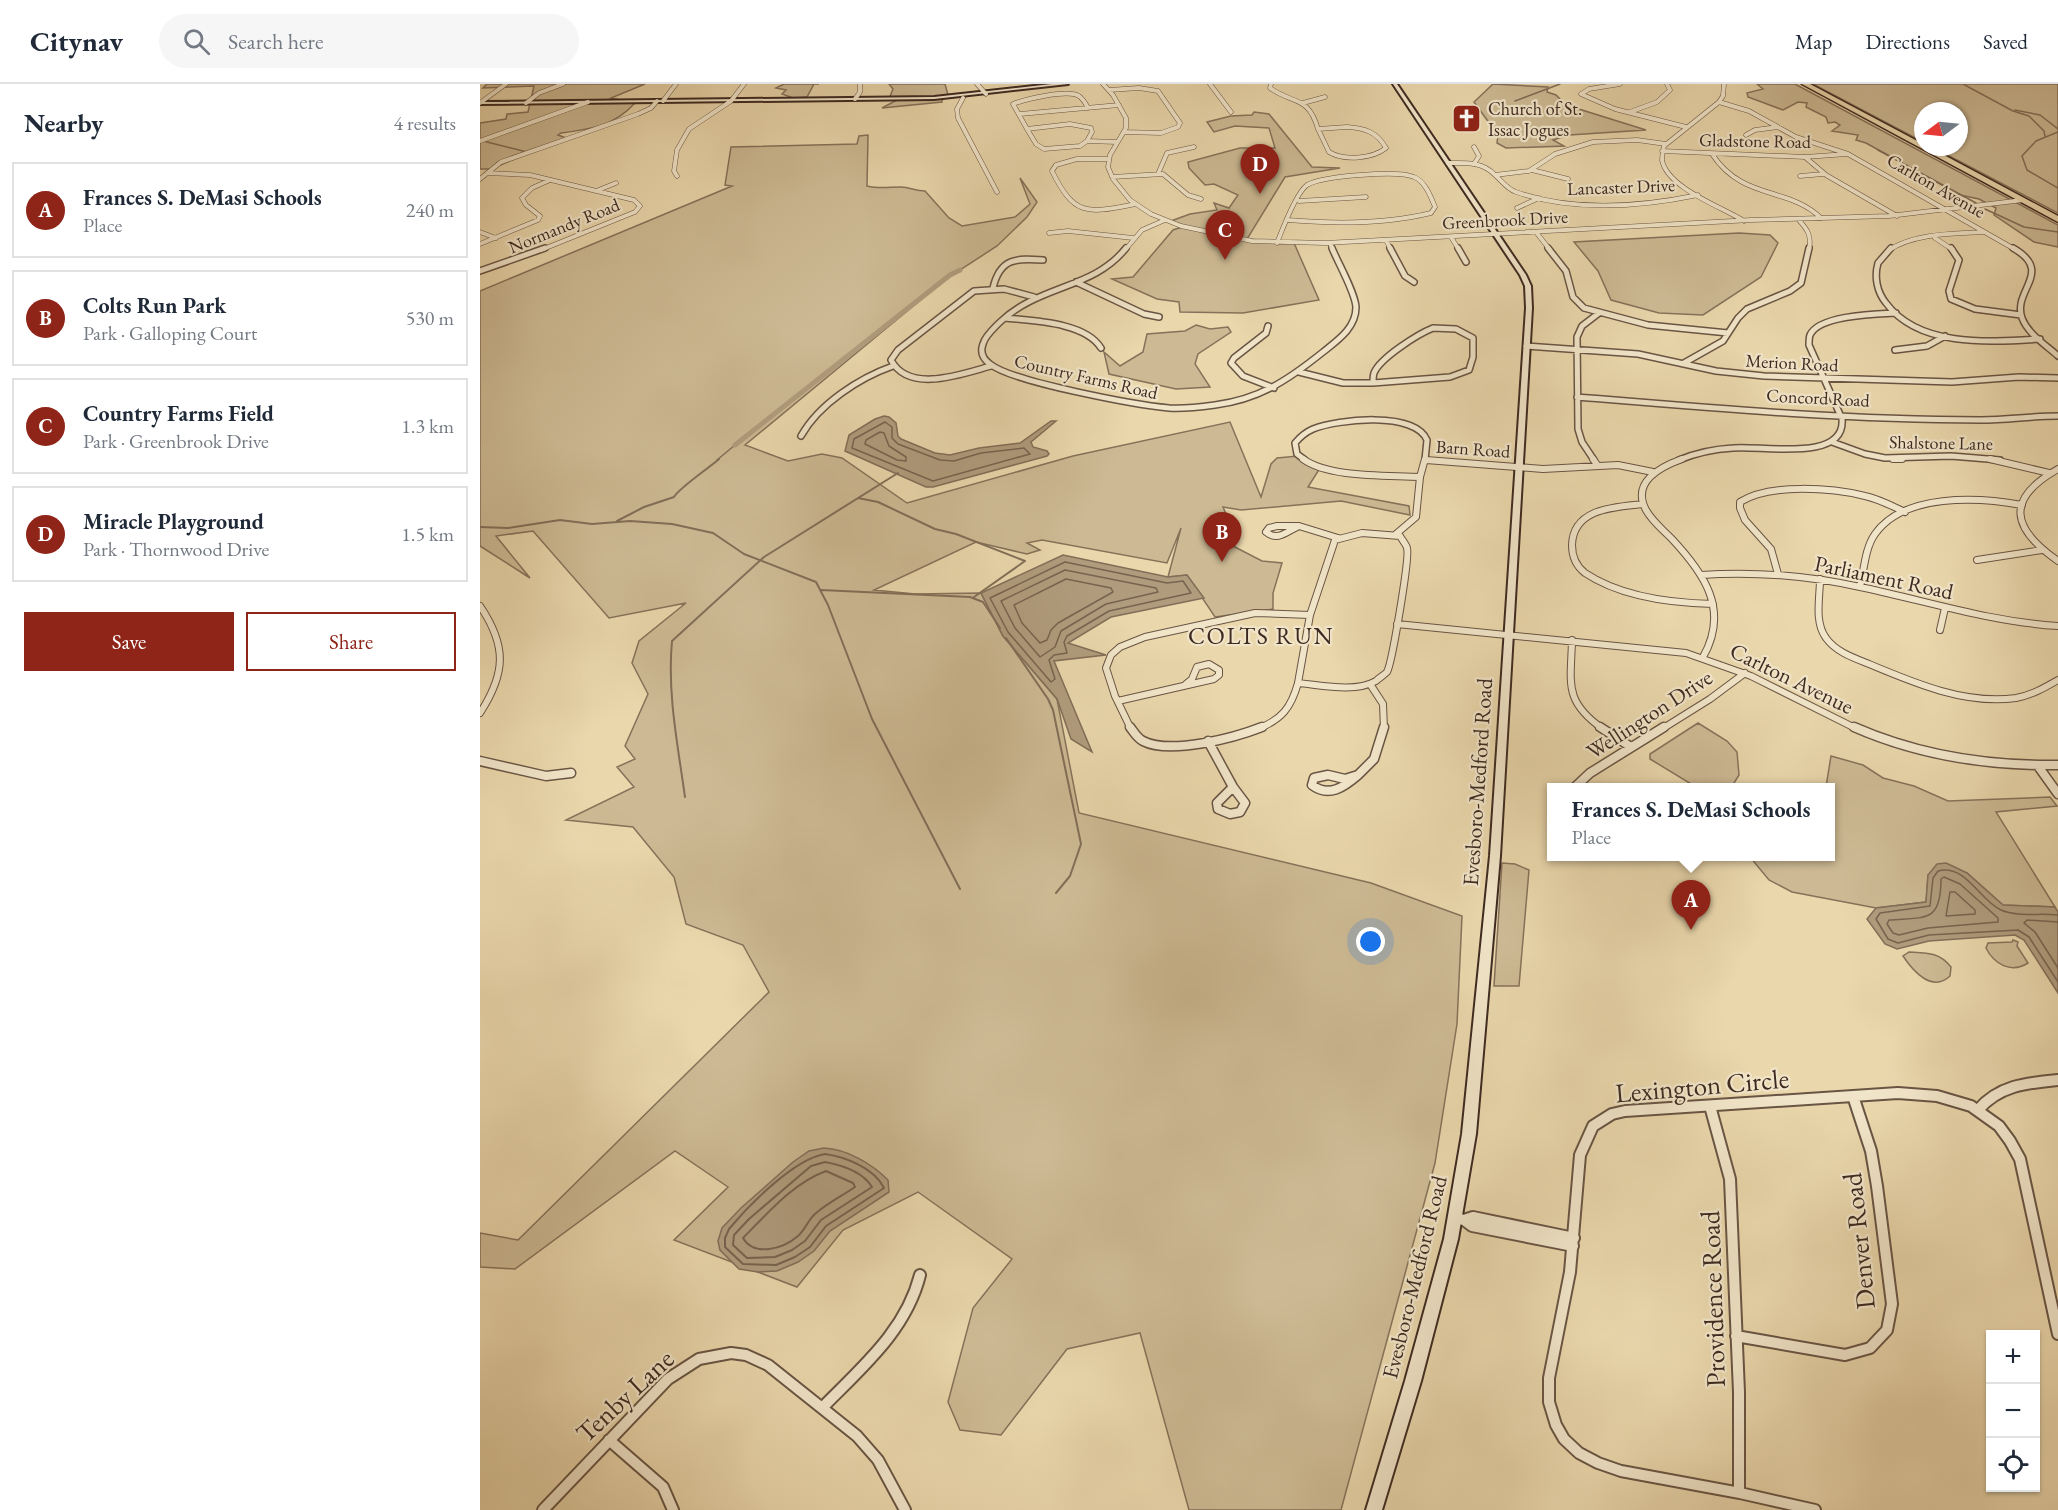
<!DOCTYPE html>
<meta charset="utf-8">
<style>
body{margin:0;font-family:"EB Garamond",serif;background:#f6f6f7;color:#1f2937}
.controls{position:absolute;right:18px;bottom:18px;display:grid;overflow:hidden;border-radius:0px;box-shadow:0 2px 4px #0004}
.controls button{width:54px;height:54px;display:grid;place-items:center;padding:0;border:0;border-bottom:2px solid #e0e1e3;background:#fff;color:#1f2937;font:30px sans-serif}
.compass{position:absolute;left:1434px;top:18px;width:54px;height:54px;border-radius:50%;background:#fff;box-shadow:0 2px 4px #0004;rotate:254deg}
.you{position:absolute;left:891px;top:858px;width:21px;height:21px;margin:-15px;border:4px solid #fff;border-radius:50%;background:#1a73e8;box-shadow:0 0 0 9px #1a73e833}
.badge{display:grid;place-items:center;width:39px;height:39px;border-radius:50%;background:#8f2418;color:#fff;font-size:20px;font-weight:700}
.pin{position:absolute;translate:-50% -50px;filter:drop-shadow(0 2px 3px #0008)}
.pin::after{content:'';position:absolute;top:32px;width:21px;height:18px;background:inherit;clip-path:polygon(0 0,100% 0,50% 100%)}
.popup{position:absolute;left:1067px;top:699px;width:288px;height:78px;box-sizing:border-box;display:grid;place-content:center;border-radius:0px;background:#fff;filter:drop-shadow(0 2px 4px #0005);font-size:20px;white-space:nowrap;color:#747a83}
.popup b{font-size:22px;color:#1f2937}
.popup::after{content:'';position:absolute;left:50%;top:100%;margin-left:-12px;border:12px solid transparent;border-top-color:#fff}
.list{margin:0;padding:0;list-style:none}
h2{display:flex;justify-content:space-between;align-items:center;height:78px;margin:0;padding:0 24px;font-size:26px}
h2 small{font-size:20px;font-weight:400;color:#747a83}
.list li{display:grid;grid-template-columns:39px 1fr auto;gap:18px;align-items:center;box-sizing:border-box;height:96px;margin:0 12px 12px;padding:0 12px;border:2px solid #e0e1e3;border-radius:0px}
.list b{display:block;font-size:22px;white-space:nowrap}
.list p{margin:0;font-size:20px;white-space:nowrap;color:#747a83}
.list em{font-size:20px;font-style:normal;color:#747a83}
.actions{display:flex;gap:12px;padding:18px 24px}
.actions a{flex:1;padding:14px 0;border:2px solid #8f2418;border-radius:0px;text-align:center;font-size:21px;color:#8f2418}
.actions .main{background:#8f2418;color:#fff}
.icon{flex:none;width:33px;height:33px;fill:none;stroke:currentColor;stroke-width:2;stroke-linecap:round;stroke-linejoin:round}
.map{position:relative;flex:none;width:1578px;height:1426px;overflow:hidden}
header{display:flex;align-items:center;gap:36px;box-sizing:border-box;height:84px;padding:0 30px;background:#fff;border-bottom:2px solid #e0e1e3}
header strong{font-size:28px}
nav{display:flex;gap:33px;margin-inline-start:auto;font-size:21px}
.search{width:420px;height:54px;background:#f6f6f7;display:flex;align-items:center;gap:15px;box-sizing:border-box;padding:0 21px;border-radius:33px;color:#747a83;font-size:22px}
main{display:flex}
aside{flex:1;background:#fff}
.map>svg:first-child{display:block}
.green{fill:#cdba94;stroke:#86725a;stroke-width:1.5}
.water{fill:#b09c7d;stroke:#826e58;stroke-width:1.5}
.lines{fill:none;stroke-linecap:round;stroke-linejoin:round}
.shore-far1{stroke:#77634f;stroke-width:1.5}
.shore{stroke:#77634f;stroke-width:2}
.stream-far1{stroke:#826e58;stroke-width:1.5}
.stream{stroke:#826e58;stroke-width:2}
.canal{stroke:#b09c7d;stroke-width:5}
.street-far4-casing{stroke:#695544;stroke-width:5}
.street-far3-casing{stroke:#695544;stroke-width:8}
.street-far2-casing{stroke:#695544;stroke-width:8}
.street-far1-casing{stroke:#695544;stroke-width:11}
.street-casing{stroke:#695544;stroke-width:14}
.secondary-casing{stroke:#3e2a21;stroke-width:4}
.highway-casing{stroke:#3e2a21;stroke-width:3}
.street-far4{stroke:#f1e5c9;stroke-width:4}
.street-far3{stroke:#f1e5c9;stroke-width:5}
.street-far2{stroke:#f1e5c9;stroke-width:6}
.street-far1{stroke:#f1e5c9;stroke-width:8}
.street{stroke:#f1e5c9;stroke-width:10}
.secondary{fill:#f1e5c9;fill-rule:evenodd}
.highway{fill:#ead7ac;fill-rule:evenodd}
.labels{text-anchor:middle;stroke-width:4.5;stroke-linejoin:round;paint-order:stroke}
.far-poi-label{font-size:18px;fill:#3e2a21;stroke:#f1e5c9;text-anchor:start}
.far-street-label{font-size:18px;fill:#3e2a21;stroke:#f1e5c9}
.street-label{font-size:22px;fill:#3e2a21;stroke:#f1e5c9}
.neighbourhood-label{font-size:24px;letter-spacing:1.5px;fill:#3e2a21;stroke:#f1e5c9}
.near-street-label{font-size:27px;fill:#3e2a21;stroke:#f1e5c9}
</style>
<header>
<strong>Citynav</strong>
<div class="search"><svg class="icon" aria-label="search" viewBox="0 0 24 24"><circle cx="10" cy="10" r="6"/><path d="M15 15l6 6"/></svg>Search here</div>
<nav><a>Map</a><a>Directions</a><a>Saved</a></nav>
</header>
<main>
<aside>
<h2>Nearby<small>4 results</small></h2>
<ul class="list">
<li><span class="badge">A</span><div><b>Frances S. DeMasi Schools</b><p>Place</p></div><em>240 m</em></li>
<li><span class="badge">B</span><div><b>Colts Run Park</b><p>Park · Galloping Court</p></div><em>530 m</em></li>
<li><span class="badge">C</span><div><b>Country Farms Field</b><p>Park · Greenbrook Drive</p></div><em>1.3 km</em></li>
<li><span class="badge">D</span><div><b>Miracle Playground</b><p>Park · Thornwood Drive</p></div><em>1.5 km</em></li>
</ul>
<div class="actions"><a class="main">Save</a><a>Share</a></div>
</aside>
<div class="map">
<svg width="1578" height="1426" viewBox="0 0 1578 1426">
<rect width="100%" height="100%" fill="#ead7ac"/>
<filter id="stains"><feTurbulence type="fractalNoise" baseFrequency=".00333" numOctaves="4"/><feColorMatrix values="0 0 0 0 .2 0 0 0 0 .09 0 0 0 0 .02 0 0 0 .5 -.17"/></filter>
<radialGradient id="worn" r=".72"><stop offset=".6" stop-color="#630" stop-opacity="0"/><stop offset="1" stop-color="#630" stop-opacity=".3"/></radialGradient>
<path class="green" d="M7,0H165L131,14L155,19C134,42 112,45 81,49L78,51L86,54L33,72L37,74L11,85H0V39L26,35L27,30L48,28L54,2L3,4Z
M304,0H339H334L327,13L313,14L302,10L306,6L296,4Z
M409,0H465L468,11L462,13V18L402,24L417,16L409,15L413,5Z
M1013,0L1068,3L1067,8L1076,11L1086,21L1166,46L1089,51L1073,56L1084,62L1026,64L1017,59L1018,51L994,18Z
M1277,0H1315L1578,141V163L1554,158L1514,131L1516,124L1499,115L1480,111L1386,59L1376,56L1378,51L1352,47L1360,41L1355,38L1348,39L1346,33L1326,23L1327,19L1318,18L1303,26L1268,13L1267,9L1283,5Z
M1333,0H1578V129L1452,63H1479V27H1443V58Z
M774,28L789,30L832,83L860,84L805,93L767,155L814,159L839,216L763,229L700,228L699,218L677,215L632,195L653,193L693,146L702,143L691,137L710,130L737,126L734,119L749,124L758,111L734,100L725,101L709,84L708,78L760,64H795L789,44L755,42L734,48L727,38L751,32L772,31Z
M388,51L387,102C399,105 409,103 421,103C430,103 435,107 445,107L469,134L482,142L535,133L550,120L540,94L557,118L547,133L517,162L466,195L265,361L308,377L342,370L362,374L427,419L593,372L750,338L781,413L791,380L797,374L818,372L840,384L828,403L929,422L930,431L861,417L761,426L743,423L746,430L747,459L782,477L802,479L793,509V525L735,533L707,491L688,493L701,444L687,479L562,456L547,459L560,466L547,470L496,458L394,506L435,510L501,509L523,552L577,615L599,729L891,799L982,832L977,940L955,1079L861,1426H709L660,1249L587,1265L521,1351L480,1346L468,1318L493,1224L532,1175L438,1108L363,1146L317,1203L194,1156L248,1103L195,1067L35,1185L0,1183V1149L38,1156L289,908L263,861L206,840L194,793L153,743L86,736L154,703L137,683L155,675L145,662L168,610L152,579L159,557L206,519L129,534L53,447L16,452L50,494L0,462V207L252,102L245,101L251,63L377,60L379,52Z
M1259,149L1290,151L1298,159L1281,193L1223,231L1179,229L1131,216L1118,187L1094,158Z
M716,241L730,245L748,243L751,248L718,270L715,280L730,303L696,305L629,290L624,268L640,282L663,268L667,250L705,247Z
M1218,639L1247,657L1257,668L1259,691L1254,699L1248,703H1216L1170,675V670Z
M1351,672L1383,681L1403,694L1434,702L1468,717L1570,713L1577,722L1516,728L1575,823L1523,821L1487,789L1448,791L1446,818L1396,824L1312,808L1289,796L1270,773L1350,772V704L1346,703Z
M1022,779L1035,780L1049,786L1039,902H1014Z
M1533,856L1538,858L1537,862L1548,879C1531,890 1514,880 1506,864L1508,859L1532,858Z
M1429,868C1447,869 1459,868 1471,883L1470,892C1452,909 1433,887 1423,872Z"/>
<path class="water" d="M404,332L409,333L416,339L418,352L421,355L455,369L470,371L499,364L540,359L571,337H576L551,358L553,363L567,367L569,370L567,372L453,403H446L365,367L369,351L395,335Z
M583,471L688,493L707,491L724,514L631,533L588,559L626,571L574,577L612,668L591,655L577,615L523,552L501,509Z
M1466,779L1487,789L1523,821L1575,823L1578,828V909L1544,856L1535,851L1449,857L1417,865L1405,860L1387,835L1396,824L1446,818L1448,791L1457,780Z
M344,1064C367,1065 392,1080 408,1096L409,1108L350,1147L334,1167L318,1178L297,1187L278,1188L259,1185L240,1166L238,1157L242,1144L261,1124L313,1078L329,1067Z"/>
<g class="lines">
<path class="shore-far1" d="M405,338L412,343V354L418,360L460,376L474,377L501,369L544,364L550,370L453,397L372,364L374,355Z
M400,348L404,349L409,362L426,373V377L417,376L385,360L386,356Z
M585,478L687,499L703,497L711,509L629,527L587,552L584,558L587,569L574,571L569,576L575,595L571,598L528,548L510,514Z
M585,486L676,504L678,508L626,520L581,547L575,563L560,573L535,544L521,517Z
M586,495L631,504L633,508L578,539L571,546L567,556L560,559L542,539L534,521Z
M1464,793L1480,800L1518,834V838L1448,844L1419,851L1413,849L1407,840L1409,836C1446,833 1461,839 1461,795Z
M1470,808H1475L1495,826V830L1466,832Z
M1578,831C1560,829 1537,833 1521,826C1500,817 1485,779 1458,787L1453,794L1450,822L1400,829L1396,835L1408,855L1418,859L1449,851L1538,846L1549,853L1578,898
M1578,838L1547,836L1544,839L1555,848L1578,884"/>
<path class="shore" d="M345,1070C366,1073 394,1084 404,1104L346,1142L330,1163L315,1173L296,1181L263,1180L245,1163V1154L249,1145C269,1121 314,1075 345,1070Z
M345,1078C361,1081 383,1088 392,1103L341,1136L325,1157L312,1166L295,1173L267,1174L253,1161L254,1151L269,1135L331,1082Z
M346,1087L373,1099L375,1103C362,1112 347,1119 335,1130C328,1136 325,1146 318,1152C303,1165 274,1173 263,1154C287,1130 313,1099 346,1087Z"/>
<path class="stream-far1" d="M1483,0L1533,27L1549,32L1564,47L1565,52
M1035,17L1080,0
M1535,26L1560,31L1578,45
M1578,48L1556,57L1542,72L1547,86L1578,104
M3,57L47,68
M1398,66L1496,119
M1505,125L1544,143L1578,148
M237,376L255,361"/>
<path class="stream" d="M378,414L398,418L455,445L476,450L545,477L494,513
M137,437L164,423L194,413C199,404 229,384 239,375
M0,443L28,444L80,436L112,440L150,437L192,440L233,449L264,470L336,498L348,521L392,635L480,805
M341,506L490,513L503,518L520,544
M526,554L568,615L573,626L601,760L590,792L576,809
M205,713C198,662 187,609 192,557L284,473L418,389"/>
<path class="canal" d="M255,361L470,191L480,186"/>
<defs>
<path id="street-far4" d="M497,0L506,10
M623,0L633,11L646,34V44L630,71L628,83L633,95L650,116L671,130L701,142L772,157L845,159L1271,136L1409,132L1543,116
M730,0L751,28
M791,0L790,4C814,21 828,11 838,45
M1140,0L1109,5L1101,10L1135,25L1206,43
M1244,0L1243,12L1239,18L1184,62C1183,66 1182,72 1182,76C1187,104 1242,123 1264,137
M629,6L659,4L678,7L700,39L698,43L681,49L644,48
M483,14L477,25L478,34L517,108
M375,15L380,8V0
M183,17L196,0
M1239,18L1269,27L1316,53L1368,70L1536,166
M0,19L26,0
M46,19L59,9L83,0
M823,19L845,13
M1150,28L1177,18L1190,6L1187,0
M540,30L639,21
M590,40L611,44L612,48L607,57L600,62L564,65L556,60L547,45Z
M867,43C885,44 897,48 906,64C892,75 864,77 849,68L838,45Z
M547,45L533,20C546,15 588,5 599,12C603,15 606,20 608,24
M1266,51L1275,46L1298,43
M0,57L108,18
M607,57L637,58
M994,63L999,72L994,80
M1182,67L1325,73L1367,70
M1232,70C1263,117 1308,102 1341,134
M1325,73L1346,91L1417,132
M629,75H597L576,81L572,87C595,134 608,129 656,120
M968,79C985,79 1002,77 1015,91C1022,97 1027,105 1036,108C1093,128 1160,123 1218,111
M1052,86L1088,95
M7,89L50,91L154,116L160,122L155,128L61,166
M678,90L687,69L714,63
M1015,91L1049,87L1075,70L1113,58L1157,56L1186,60
M197,92L194,87L197,66L209,45L251,17L264,0
M1320,92L1343,90
M632,93L683,90L708,111L721,115
M0,95L21,78L158,30L171,24L177,17
M116,107L136,99
M819,117L886,113
M1037,124L1059,114
M1318,135C1327,145 1332,151 1329,166
M0,148L16,154
M1056,148L1070,166
M569,149L588,147L653,154
M971,153L979,166
M1455,154L1473,166
M906,156L911,166
M797,159C802,146 816,109 827,101C842,92 918,86 934,93C945,97 951,113 955,123L951,129C906,140 854,140 808,136
M850,159L853,166
M0,160L58,136L60,132L46,121L42,114L52,104L70,96
M645,166L662,146L685,136
M1409,166C1435,149 1473,150 1503,148"/>
<path id="street-far3" d="M646,164C613,206 559,200 519,239C513,245 505,252 503,260C500,268 503,275 510,280C532,298 657,321 689,324C703,325 720,323 735,321C780,315 808,296 843,268C858,256 876,244 876,223C875,208 858,179 852,164
M910,164L925,192L934,198
M978,164L986,178
M1068,164L1086,187L1093,213L1104,224L1168,241L1248,249
M1411,164L1398,179C1394,193 1397,208 1406,219C1439,264 1511,258 1560,255
M1471,164L1479,176L1469,207L1471,215L1495,225L1541,231
M1533,164C1575,188 1532,206 1542,234C1548,250 1566,261 1578,272
M0,187L65,164
M596,198L664,230L679,233
M513,204C520,174 536,174 563,176
M525,234C553,237 605,238 621,264
M788,242L786,249L754,274L751,279L763,292L794,304
M953,244L976,245L993,254V273L989,286L970,293L893,299C893,296 893,292 894,289C900,274 938,250 953,244Z
M1046,262L1158,270L1236,287L1284,292L1472,298L1539,293L1578,294
M1415,266L1447,262L1465,252
M1204,279L1243,257L1258,234L1267,225L1310,207L1321,199L1329,164
M511,282C482,290 429,310 411,276L418,266L494,207L524,205L554,213
M819,288L863,299H893
M1097,313C1231,324 1366,336 1501,336C1527,336 1552,332 1578,332
M321,352C339,320 379,294 413,282
M1352,358L1385,370L1405,374L1471,372L1520,376
M825,376L817,370L815,359C820,353 826,348 833,345C858,335 935,327 947,356L945,376
M1114,376L1102,358L1098,345L1097,253L1102,242L1119,229
M1199,376C1216,369 1235,365 1253,364C1280,361 1366,379 1362,335L1329,261C1329,258 1329,254 1330,251C1339,231 1397,230 1416,229"/>
<path id="street-far2" d="M823,375C849,394 907,391 940,393
M1113,375L1118,382
M1202,375C1180,383 1151,398 1166,426C1172,437 1182,445 1191,454C1224,489 1250,526 1223,573
M1413,375H1422
M1510,375L1569,389
M946,376L1063,385L1138,381L1173,388
M1578,385C1525,415 1531,444 1578,477
M940,393L945,375
M1163,420C1135,423 1093,424 1092,461C1092,472 1096,482 1105,489C1141,513 1190,519 1233,520
M797,442H819C807,447 798,458 786,448L789,444Z
M819,442L858,454
M916,450L936,433L940,393
M1497,476L1562,466
M1298,490L1291,465L1265,436L1260,424V418C1290,399 1352,404 1385,412C1399,415 1412,422 1425,428
M1221,491C1276,487 1331,492 1385,504C1450,518 1512,538 1578,542
M1340,495C1340,513 1334,538 1346,554C1356,568 1374,574 1389,580C1434,599 1486,621 1536,614C1552,611 1564,604 1578,596
M1380,503C1384,486 1385,464 1395,450C1424,409 1498,413 1542,421
M0,522C27,562 26,589 0,629
M917,540L1206,569L1271,592L1377,645
M1460,546L1465,524
M1092,556C1091,599 1083,617 1123,645
M818,599C841,601 875,609 896,597C899,594 904,591 907,588C912,579 930,473 927,464C926,460 922,456 920,452L882,449L855,456L830,531
M818,599L830,531
M890,600L903,620L904,645
M638,617L734,595L739,591V586L729,580L717,583L712,595L706,600
M651,645L635,612L626,584L631,571L640,563L665,553L775,529L830,531
M778,645C802,635 811,624 818,599
M1182,645L1230,615L1265,589"/>
<path id="street-far1" d="M650,643C654,648 657,654 663,657C690,671 754,654 782,643
M1120,643L1151,663
M1374,643C1440,672 1507,682 1578,681
M728,657L753,703
M0,677L66,692L91,689
M1558,682L1578,710
M848,691L865,695L878,691C864,703 849,714 832,701L834,694Z
M878,691L894,675L904,643
M753,703L765,719L760,728L750,730L738,725L737,719Z
M1094,704L1110,689L1184,643"/>
<path id="street" d="M1230,1022L1250,1095L1259,1308V1409
M1498,1026C1519,1001 1547,999 1578,996
M975,1134L984,1136L992,1142L1093,1162
M984,1136L993,1133L1094,1154
M1256,1252L1365,1271L1390,1264L1407,1246L1412,1220L1397,1102L1391,1067L1373,1012
M342,1324C381,1284 426,1247 440,1191
M129,1356L183,1403L193,1426
M63,1426L188,1295L219,1275L251,1269L266,1271L288,1281L377,1352L398,1376L425,1426
M1335,1426L1260,1409L1141,1387L1118,1379L1099,1369L1084,1355L1076,1341L1069,1318V1294L1090,1188L1100,1071L1113,1042L1132,1030L1145,1027L1418,1009L1457,1012L1491,1022L1519,1042L1530,1057L1540,1075L1578,1250"/>
<path id="secondary" d="M572,0H588L454,15L0,20V18L454,13Z
M913,0H917L1046,191L1051,202L1052,224L1020,772L996,1050L978,1155L941,1297L902,1426H886L925,1297L964,1155L982,1050L1010,772L1046,224L1045,202L1040,191Z"/>
<path id="highway" d="M1322,0H1330L1443,60V63H1449L1578,132V138Z"/>
</defs>
<use href="#street-far4" class="street-far4-casing"/>
<use href="#street-far3" class="street-far3-casing"/>
<use href="#street-far2" class="street-far2-casing"/>
<use href="#street-far1" class="street-far1-casing"/>
<use href="#street" class="street-casing"/>
<use href="#secondary" class="secondary-casing"/>
<use href="#highway" class="highway-casing"/>
<use href="#street-far4" class="street-far4"/>
<use href="#street-far3" class="street-far3"/>
<use href="#street-far2" class="street-far2"/>
<use href="#street-far1" class="street-far1"/>
<use href="#street" class="street"/>
<use href="#secondary" class="secondary"/>
<use href="#highway" class="highway"/>
</g>
<defs>
<symbol id="church-square" viewBox="-11 -11 22 22"><rect x="-9" y="-9" width="18" height="18" rx="4" fill="#8f2418" stroke="#f1e5c9"/><path d="M-1.2-6h2.4v3.5h3.3v2.4h-3.3V6h-2.4V-.1h-3.3v-2.4h3.3Z" fill="#fff"/></symbol>
</defs>
<g fill-rule="evenodd">
<use href="#church-square" x="970" y="18" width="33" height="33"/>
</g>
<g class="labels">
<g class="far-poi-label">
<text x="1008" y="31">Church of St.<tspan x="1008" dy="21">Issac Jogues</tspan></text>
</g>
<g class="far-street-label">
<text transform="translate(1275 57) rotate(1)" y="6">Gladstone Road</text>
<text transform="translate(1456 102) rotate(30)" y="6">Carlton Avenue</text>
<text transform="translate(1141 103) rotate(-2)" y="6">Lancaster Drive</text>
<text transform="translate(1025 136) rotate(-3)" y="6">Greenbrook Drive</text>
<text transform="translate(84 142) rotate(-22)" y="6">Normandy Road</text>
<text transform="translate(1312 279) rotate(3)" y="6">Merion Road</text>
<text transform="translate(606 293) rotate(13)" y="6">Country Farms Road</text>
<text transform="translate(1338 314) rotate(3)" y="6">Concord Road</text>
<text transform="translate(1461 359) rotate(1)" y="6">Shalstone Lane</text>
<text transform="translate(993 365) rotate(4)" y="6">Barn Road</text>
</g>
<g class="street-label">
<text transform="translate(1404 493) rotate(12)" y="8">Parliament Road</text>
<text transform="translate(1312 594) rotate(26)" y="8">Carlton Avenue</text>
<text transform="translate(1169 630) rotate(-33)" y="8">Wellington Drive</text>
<text transform="translate(997 698) rotate(-86)" y="8">Evesboro-Medford Road</text>
<text transform="translate(934 1193) rotate(-76)" y="8">Evesboro-Medford Road</text>
</g>
<g class="neighbourhood-label">
<text x="781" y="560">COLTS RUN</text>
</g>
<g class="near-street-label">
<text transform="translate(1222 1002) rotate(-5)" y="9">Lexington Circle</text>
<text transform="translate(1379 1157) rotate(-96)" y="9">Denver Road</text>
<text transform="translate(1233 1215) rotate(-92)" y="9">Providence Road</text>
<text transform="translate(145 1312) rotate(-43)" y="9">Tenby Lane</text>
</g>
</g>
<rect width="100%" height="100%" filter="url(#stains)"/>
<rect width="100%" height="100%" fill="url(#worn)"/>
</svg>
<div class="controls">
<button>+</button>
<button>−</button>
<button><svg class="icon" aria-label="locate" viewBox="0 0 24 24"><circle cx="12" cy="12" r="6"/><path d="M12 2v4M12 18v4M2 12h4M18 12h4"/></svg></button>
</div>
<svg class="compass" viewBox="-18 -18 36 36"><path d="M0-13l5 13h-10z" fill="#e53935"/><path d="M0 13l5-13h-10z" fill="#747a83"/></svg>
<div class="you"></div>
<div class="pin badge" style="left:1211px;top:846px">A</div>
<div class="popup"><b>Frances S. DeMasi Schools</b>Place</div>
<div class="pin badge" style="left:742px;top:478px">B</div>
<div class="pin badge" style="left:745px;top:176px">C</div>
<div class="pin badge" style="left:780px;top:110px">D</div>
</div>
</main>
